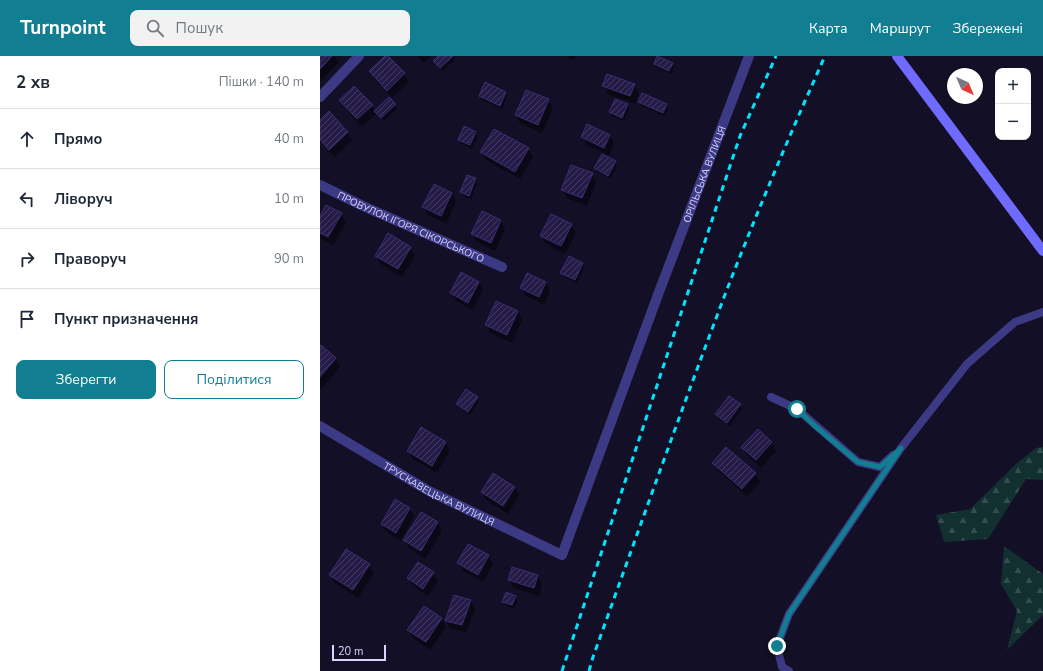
<!DOCTYPE html>
<html lang="uk">
<meta charset="utf-8">
<style>
body{margin:0;font-family:"Nunito Sans",sans-serif;background:#f2f2f3;color:#1f2937}
.controls{position:absolute;right:12px;top:12px;display:grid;overflow:hidden;border-radius:8px;box-shadow:0 1px 3px #0004}
.controls button{width:36px;height:36px;display:grid;place-items:center;padding:0;border:0;border-bottom:1px solid #e0e1e3;background:#fff;color:#1f2937;font:20px sans-serif}
.compass{position:absolute;left:627px;top:12px;width:36px;height:36px;border-radius:50%;background:#fff;box-shadow:0 1px 3px #0004;rotate:136deg}
.scale{position:absolute;left:12px;bottom:10px;width:54px;box-sizing:border-box;padding-left:4px;border:2px solid #d9d4ff;border-top:0;font-size:11px;line-height:14px;white-space:nowrap;color:#d9d4ff;-webkit-text-stroke:3px #130f26;paint-order:stroke}
.stop{position:absolute;width:12px;height:12px;margin:-9px;border:3px solid #117e91;border-radius:50%;background:#fff}
.stop.end{background:#117e91;border-color:#fff;box-shadow:0 1px 4px #0008}
.list{margin:0;padding:0;list-style:none}
h2{display:flex;justify-content:space-between;align-items:center;height:52px;margin:0;padding:0 16px;font-size:17px}
h2 small{font-size:13px;font-weight:400;color:#747a83}
.list li{display:grid;grid-template-columns:26px 1fr auto;gap:12px;align-items:center;box-sizing:border-box;height:60px;padding:0 16px;border-top:1px solid #e0e1e3}
.list b{display:block;font-size:15px;white-space:nowrap}
.list em{font-size:13px;font-style:normal;color:#747a83}
.actions{display:flex;gap:8px;padding:12px 16px}
.actions a{flex:1;padding:9px 0;border:1px solid #117e91;border-radius:8px;text-align:center;font-size:14px;color:#117e91}
.actions .main{background:#117e91;color:#fff}
.icon{flex:none;width:22px;height:22px;fill:none;stroke:currentColor;stroke-width:2;stroke-linecap:round;stroke-linejoin:round}
.map{position:relative;flex:none;width:723px;height:615px;overflow:hidden}
header{display:flex;align-items:center;gap:24px;box-sizing:border-box;height:56px;padding:0 20px;background:#117e91;color:#fff}
header strong{font-size:19px}
nav{display:flex;gap:22px;margin-inline-start:auto;font-size:14px}
.search{width:280px;height:36px;background:#f2f2f3;display:flex;align-items:center;gap:10px;box-sizing:border-box;padding:0 14px;border-radius:8px;color:#747a83;font-size:15px}
main{display:flex}
aside{flex:1;background:#fff}
.map>svg:first-child{display:block}
.forest{fill:url(#forest-firs)}
.shadow{fill:#0007}
.building{fill:url(#building-hatch);stroke:#3b2d73}
.lines{fill:none;stroke-linecap:round;stroke-linejoin:round}
.service{stroke:#3d3a85;stroke-width:8}
.minor{stroke:#3d3a85;stroke-width:10}
.secondary{stroke:#6f6bff;stroke-width:10}
.rail{stroke:#00e5ff;stroke-width:3;stroke-dasharray:6 5;stroke-linecap:butt}
.route{stroke:#117e91;stroke-width:5}
.labels{text-anchor:middle;stroke-width:3.5;stroke-linejoin:round;paint-order:stroke}
.street-label{font-size:10px;fill:#d9d4ff;stroke:#130f26}
</style>
<header>
<strong>Turnpoint</strong>
<div class="search"><svg class="icon" aria-label="search" viewBox="0 0 24 24"><circle cx="10" cy="10" r="6"/><path d="M15 15l6 6"/></svg>Пошук</div>
<nav><a>Карта</a><a>Маршрут</a><a>Збережені</a></nav>
</header>
<main>
<aside>
<h2>2 хв<small>Пішки · 140 m</small></h2>
<ul class="list">
<li><svg class="icon" aria-label="ahead" viewBox="0 0 24 24"><path d="M12 20V5M6 11l6-6 6 6"/></svg><div><b>Прямо</b></div><em>40 m</em></li>
<li><svg class="icon" aria-label="left" viewBox="0 0 24 24"><path d="M17 20v-9H6M10 6l-5 5 5 5"/></svg><div><b>Ліворуч</b></div><em>10 m</em></li>
<li><svg class="icon" aria-label="right" viewBox="0 0 24 24"><path d="M7 20v-9h11M14 6l5 5-5 5"/></svg><div><b>Праворуч</b></div><em>90 m</em></li>
<li><svg class="icon" aria-label="arrive" viewBox="0 0 24 24"><path d="M6 21V4h12l-3 4 3 4H6"/></svg><div><b>Пункт призначення</b></div></li>
</ul>
<div class="actions"><a class="main">Зберегти</a><a>Поділитися</a></div>
</aside>
<div class="map">
<svg width="723" height="615" viewBox="0 0 723 615">
<defs>
<pattern id="forest-firs" width="22" height="20" patternUnits="userSpaceOnUse"><rect width="22" height="20" fill="#12302f"/><path d="M5 1l3.5 6h-7zM16 11l3.5 6h-7z" fill="#344d4e"/></pattern>
<pattern id="building-hatch" width="6" height="6" patternUnits="userSpaceOnUse"><rect width="6" height="6" fill="#241b47"/><path d="M-1 1l2-2M0 6l6-6M5 7l2-2" fill="none" stroke="#433b63"/></pattern>
</defs>
<rect width="100%" height="100%" fill="#130f26"/>
<path class="forest" d="M723,391V424L706,423L668,483L624,486L616,459L650,453L696,408L716,392Z
M684,490L723,518V559L687,594L697,555L681,528Z"/>
<path class="shadow" d="M0,0H15L19,6L2,24L0,22Z
M66,0L84,18L89,26L72,42L55,24L50,16Z
M98,0H111L104,7Z
M120,0H134L135,3L123,15L114,5Z
M245,0H256L254,4Z
M338,2L352,8L354,11L351,18L337,12L335,8Z
M314,29L319,37L315,48L288,38L284,30Z
M185,37L187,40L182,53L162,44L160,40Z
M69,43L77,53L64,65L57,57L42,71L25,52L20,44L52,49L55,55Z
M228,44L233,52L222,77L200,67L196,59Z
M319,46L346,49L348,52L345,60L321,50Z
M307,49L309,53L304,65L292,60L290,56Z
M0,65L27,76L32,84L15,101L0,86Z
M156,77L158,80L152,93L141,88L139,84Z
M290,79L294,88L289,99L267,89L262,81Z
M208,93L213,101L200,123L166,104L161,96Z
M295,106L297,110L290,123L277,116L275,112Z
M272,118L276,126L267,150L247,142L242,134Z
M155,123L157,127L151,143L143,140L141,136Z
M132,137L136,146L126,168L108,159L103,151Z
M163,156L181,165L185,173L175,195L157,186L152,178Z
M21,158L26,166L13,189L0,182V163Z
M251,169L256,177L245,198L226,188L221,180Z
M90,192L95,200L82,221L61,208L56,200Z
M262,207L265,211L257,227L244,221L241,217Z
M159,226L163,234L153,254L136,245L131,237Z
M226,226L230,235L224,249L206,240L201,232Z
M177,246L198,256L202,264L192,287L171,277L166,269Z
M0,292L15,302L20,311L1,333L0,332Z
M157,342L159,345L150,359L139,351L137,348Z
M420,349L422,353L410,370L399,361L396,358Z
M101,372L126,387L130,395L117,417L93,403L88,395Z
M438,374L452,387L456,395L441,412L427,399L422,391Z
M394,407L435,417L440,426L427,440L398,415Z
M195,431L199,439L188,458L166,444L162,436Z
M89,452L94,460L81,484L66,476L62,468Z
M101,457L118,467L122,475L105,503L89,492L84,484Z
M168,500L173,508L163,526L143,515L138,507Z
M49,509L54,517L38,542L15,527L10,519Z
M113,517L118,525L108,540L93,530L88,522Z
M218,520L222,528L219,540L194,532L189,524Z
M195,541L198,545L194,553L185,549L183,545Z
M151,544L155,553L146,576L130,573L126,564Z
M122,563L126,571L110,594L93,582L88,574Z"/>
<path class="building" d="M0,0H12L0,13Z
M65,0H68L85,17L67,35L49,15Z
M118,0H133L120,12L113,5Z
M337,0L353,7L349,15L334,8Z
M287,18L315,28L310,40L282,30Z
M165,26L186,36L180,50L159,40Z
M34,30L53,49L37,63L19,44Z
M206,34L229,43L218,69L195,59Z
M322,37L347,48L343,57L318,46Z
M69,41L76,48L61,62L54,55Z
M295,43L308,48L302,62L289,56Z
M9,55L28,76L9,94L0,84V64Z
M267,68L290,79L284,92L261,81Z
M144,70L156,76L150,89L138,84Z
M174,73L209,92L195,116L160,96Z
M282,98L296,105L288,120L274,112Z
M251,109L273,117L262,142L241,134Z
M147,119L156,122L149,140L140,136Z
M114,128L132,137L121,160L102,151Z
M6,149L22,157L8,181L0,177V160Z
M162,155L181,164L171,187L151,178Z
M231,158L252,168L241,190L220,180Z
M68,177L91,191L78,213L55,200Z
M249,200L263,207L255,224L240,217Z
M141,216L159,226L148,247L130,237Z
M207,217L226,226L219,241L200,232Z
M176,245L198,255L187,279L165,269Z
M1,289L16,302L0,321V290Z
M146,333L158,341L148,356L136,348Z
M409,340L421,348L407,367L395,358Z
M101,371L126,386L112,410L87,395Z
M438,373L452,386L436,404L421,391Z
M406,391L436,417L422,433L392,407Z
M173,417L195,431L183,450L161,436Z
M75,443L90,452L76,477L61,468Z
M101,456L118,466L101,495L83,484Z
M148,488L169,499L158,519L137,507Z
M26,493L50,508L33,534L9,519Z
M98,506L114,516L103,533L87,522Z
M192,511L218,519L214,532L188,524Z
M186,536L196,540L192,549L182,546Z
M134,539L151,544L142,569L125,565Z
M104,550L122,562L106,586L87,574Z"/>
<g class="lines">
<path class="service" d="M451,341L477,353L538,406L560,411L573,399
M469,615L462,611L457,590L469,558L581,392L647,308L695,266L723,256"/>
<g class="minor">
<path d="M0,41L39,0"/>
<path id="s1" d="M0,129L43,150L182,211"/>
<path id="s2" d="M0,370L109,435L242,499L339,236L429,0"/>
</g>
<path class="secondary" d="M577,0L723,195"/>
<path class="rail" d="M242,615L420,80L456,0
M269,615L273,601C317,479 360,357 406,236C437,156 470,78 505,0"/>
</g>
<g class="lines">
<path class="route" d="M457,590L469,558L581,392L560,411L538,406L495,370L477,353"/>
</g>
<g class="labels">
<g class="street-label">
<text dy="4" stroke="none"><textPath href="#s2" startOffset="681">ОРІЛЬСЬКА ВУЛИЦЯ</textPath></text>
<text dy="4" stroke="none"><textPath href="#s1" startOffset="100">ПРОВУЛОК ІГОРЯ СІКОРСЬКОГО</textPath></text>
<text dy="4" stroke="none"><textPath href="#s2" startOffset="137">ТРУСКАВЕЦЬКА ВУЛИЦЯ</textPath></text>
</g>
</g>
</svg>
<div class="controls">
<button>+</button>
<button>−</button>
</div>
<svg class="compass" viewBox="-18 -18 36 36"><path d="M0-13l5 13h-10z" fill="#e53935"/><path d="M0 13l5-13h-10z" fill="#747a83"/></svg>
<div class="scale">20 m</div>
<div class="stop" style="left:477px;top:353px"></div>
<div class="stop end" style="left:457px;top:590px"></div>
</div>
</main>
